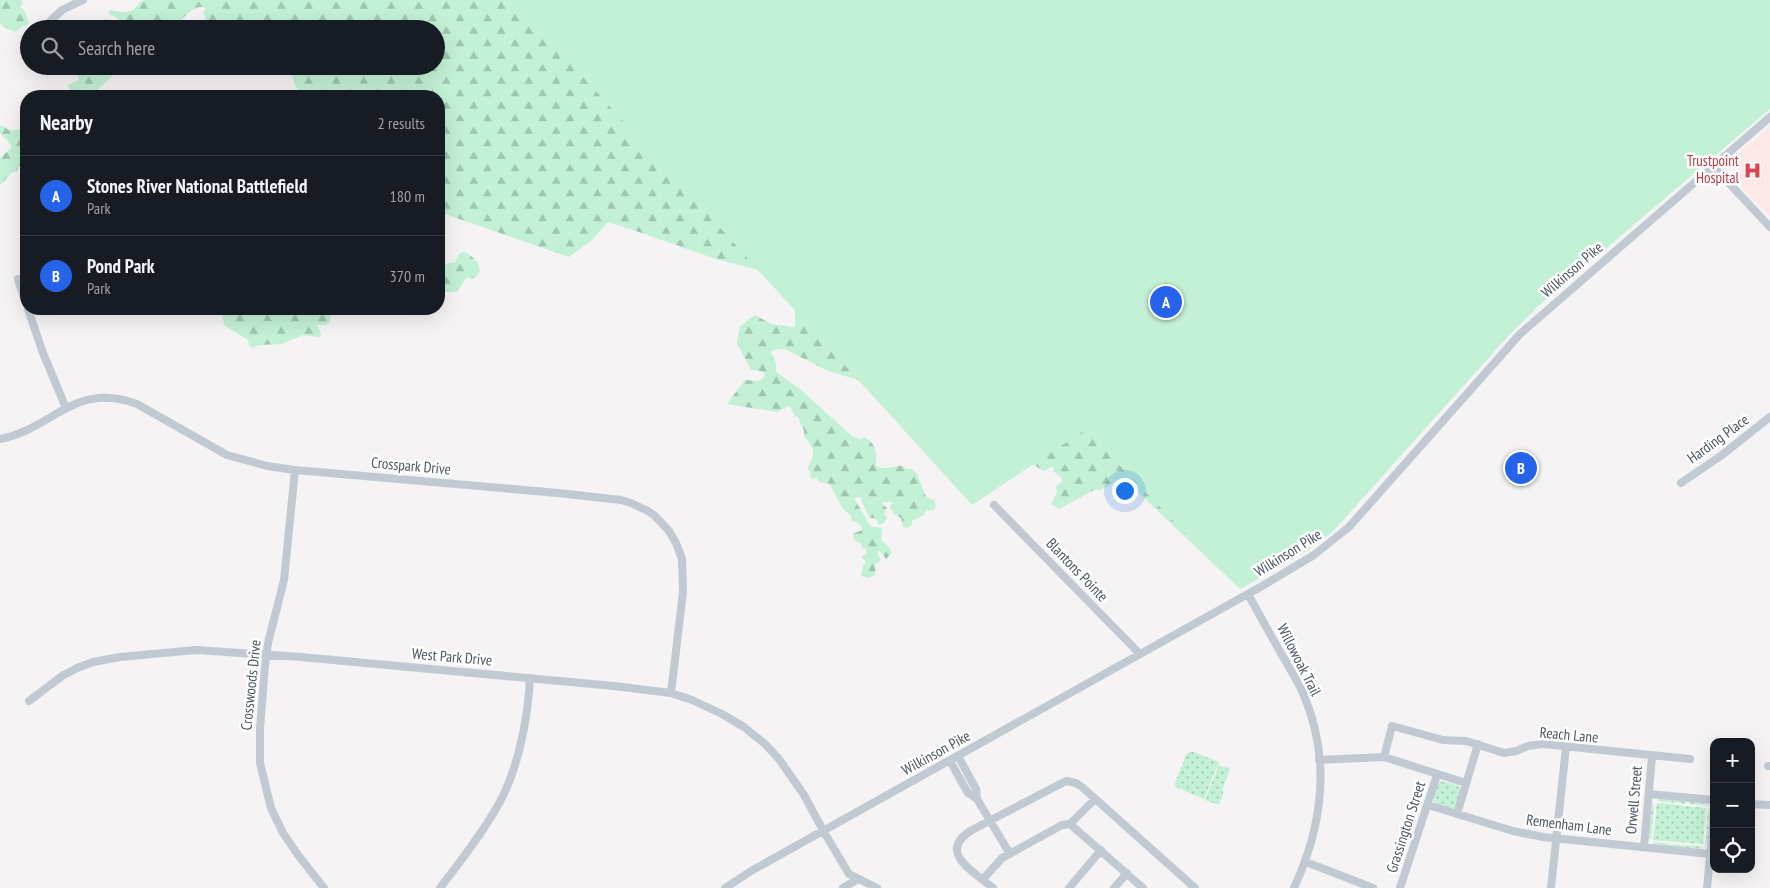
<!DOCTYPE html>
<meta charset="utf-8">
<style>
body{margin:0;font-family:"PT Sans Narrow",sans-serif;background:#242831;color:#f1f3f6}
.controls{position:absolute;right:15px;bottom:15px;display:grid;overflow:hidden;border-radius:10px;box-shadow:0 5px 20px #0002}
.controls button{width:45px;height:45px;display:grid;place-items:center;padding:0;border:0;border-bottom:1px solid #363941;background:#171b24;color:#f1f3f6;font:25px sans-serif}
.you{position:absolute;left:1124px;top:490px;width:18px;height:18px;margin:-12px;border:4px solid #fff;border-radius:50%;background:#1a73e8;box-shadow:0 0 0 8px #1a73e833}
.badge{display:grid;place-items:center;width:32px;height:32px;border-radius:50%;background:#2563eb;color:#fff;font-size:16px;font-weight:700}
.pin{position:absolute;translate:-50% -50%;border:2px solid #fff;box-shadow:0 1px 5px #0006}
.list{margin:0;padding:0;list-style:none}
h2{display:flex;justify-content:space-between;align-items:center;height:65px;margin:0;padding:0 20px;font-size:21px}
h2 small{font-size:16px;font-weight:400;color:#9ea1a6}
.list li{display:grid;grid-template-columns:32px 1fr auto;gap:15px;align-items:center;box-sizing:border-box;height:80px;padding:0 20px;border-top:1px solid #363941}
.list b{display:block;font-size:19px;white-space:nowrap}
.list p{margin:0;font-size:16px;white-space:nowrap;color:#9ea1a6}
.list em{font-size:16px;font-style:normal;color:#9ea1a6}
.icon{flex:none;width:28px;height:28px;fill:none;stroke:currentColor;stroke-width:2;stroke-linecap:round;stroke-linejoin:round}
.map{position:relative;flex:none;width:1770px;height:888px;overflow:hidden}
.search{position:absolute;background:#171b24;box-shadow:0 5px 20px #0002;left:20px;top:20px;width:425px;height:55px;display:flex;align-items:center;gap:12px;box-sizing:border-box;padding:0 18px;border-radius:28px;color:#9ea1a6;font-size:19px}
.panel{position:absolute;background:#171b24;box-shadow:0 5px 20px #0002;left:20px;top:90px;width:425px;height:225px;border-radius:20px}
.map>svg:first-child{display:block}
.medical{fill:#fce8e6}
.grass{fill:url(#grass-dots)}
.forest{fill:url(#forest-firs)}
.green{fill:#c3f1d5}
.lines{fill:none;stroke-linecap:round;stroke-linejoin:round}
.street{stroke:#c1cad2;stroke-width:8}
.labels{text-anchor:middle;stroke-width:5;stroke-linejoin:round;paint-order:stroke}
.health-label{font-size:15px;fill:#be3a42;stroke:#fff;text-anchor:end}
.street-label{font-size:15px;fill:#4a5661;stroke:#fff}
</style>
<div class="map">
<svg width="1770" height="888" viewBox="0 0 1770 888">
<defs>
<pattern id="grass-dots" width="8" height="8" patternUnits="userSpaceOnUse" patternTransform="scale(1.25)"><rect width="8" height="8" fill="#c3f1d5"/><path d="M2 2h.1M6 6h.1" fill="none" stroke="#a0c6b0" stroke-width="1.8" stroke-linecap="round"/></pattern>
<pattern id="forest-firs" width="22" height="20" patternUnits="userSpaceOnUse" patternTransform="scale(1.25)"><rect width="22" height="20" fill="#c3f1d5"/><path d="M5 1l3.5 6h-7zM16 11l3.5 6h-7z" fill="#a0c6b0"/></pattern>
</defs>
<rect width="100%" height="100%" fill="#f5f3f3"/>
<path class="medical" d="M1770,127V216L1738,183L1733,158Z"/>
<path class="grass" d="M1189,752H1194L1219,762L1204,799L1174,786L1186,755Z
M1219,765L1230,769L1223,788V794L1219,805L1205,800Z
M1441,781L1458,785L1461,790L1456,806L1452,809L1434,802C1433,796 1436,784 1441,781Z
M1658,798L1705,803L1708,804L1711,807L1706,805L1689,804V802H1686V804L1679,803V802L1676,801V803L1658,801Z
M1657,803L1706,808L1703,844L1653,840Z
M1652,804L1654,805L1651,839H1648Z
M1708,809H1711L1707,845L1703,849L1705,845Z
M1654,842L1670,844V845H1673L1674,844L1683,846V845L1701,846L1702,849L1653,845Z"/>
<path class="forest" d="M0,0H21L23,3L20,7L24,10L29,24L23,26L15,32L4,27L0,23Z
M144,0H891L1535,310L1508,336L1333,531L1308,550L1240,589L1123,478L1100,490H1094L1059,509L1052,504L1057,491L1056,486L1063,481L1061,477L1054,472L1053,466L1044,471L958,420L864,382L826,370L785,349L773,350L771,353L776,363V372L801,390L852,436L860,439L864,437C878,446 876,451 876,466C879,467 882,468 885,468C894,469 898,462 907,469H911L917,474L926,497L934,500L936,507L933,510L926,511L924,515L912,521V525L907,528L903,527L901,518L893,513L890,507L893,502H883V505L887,508L884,514L887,517L884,523L879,525L876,519L869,517C867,510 861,505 861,497L854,498L870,526L882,528L881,540L889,547L892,553L886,559L879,550L878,555L881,560L878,563L875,564C875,571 878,575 868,578L861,576L863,565L866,563L862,556L866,554V549L863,548L860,543L855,541L852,534L862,530V527L856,522L852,521L851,515C843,513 835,493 830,485L827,483H821L816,478L811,479L810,471L807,468C817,453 814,449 804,436C806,428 799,425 799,418L794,415L792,410L789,406L777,412L727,404L745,380L757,381L763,379L765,374L761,371L751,370L737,343L740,326L755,315L771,324L795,327V310L758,270L716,259L630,229L608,222L591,241L569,257L439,212V96H304L295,86L292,74L285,66H436V29H198L203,28L205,17L203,12L206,9C195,0 180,24 170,29H105L101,22L106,19L118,24L120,22L117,18L108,13L110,10C119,11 128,15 135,8C139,4 139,1 144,0Z
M88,66H122L91,96H69L70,92L68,85L79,80L77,74L85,71Z
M2,125C11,134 15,128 26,130V160L18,167L17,171C10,171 6,180 0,185V158L11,148V145L0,133V126Z
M465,252C477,258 488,273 471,279L467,277L457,292H445L439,294V266L442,268L446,264L455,262L460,253Z
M218,309H328L331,317L329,323L326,325H317L321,333L320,337L303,335L282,344L260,345L252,348L249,345L248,340L224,325L223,317Z"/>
<path class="green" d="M513,0H1770V109L1522,320L1333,531L1308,550L1240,589L1085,430L972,505Z"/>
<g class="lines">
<path class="street" d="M42,29L62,10L83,0
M1713,166L1770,227
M18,279L26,304
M28,309L43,353L66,408
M0,439C55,428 74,381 137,404L227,455L267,466L295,470L558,493L621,500L631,503L648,511L655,516L669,531L676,543L682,559L683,592L671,693
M295,470L284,580L268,643L265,666L260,729V763L271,808L283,833L298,855L324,888
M1681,483L1722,455L1770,417
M994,505L1140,654
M1248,594C1260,616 1272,638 1285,660C1291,671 1298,682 1303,693C1331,758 1323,825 1294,888
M29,701L62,676L77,668L93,662L120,657L196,650L301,657L614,686L671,693L692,700L722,714L744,727L765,744L779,759L804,795L824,832L849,874L877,888
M1384,757L1392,726L1443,740L1466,741L1504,753L1516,751L1528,746L1543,744L1690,759
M1319,760L1384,757L1466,783
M950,761L968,793L977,799L976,789L958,756
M1768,766H1770
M1649,794L1714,800
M977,799L1010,854
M1751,804L1770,805
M1428,805L1513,831L1543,837L1710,854
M1457,814L1478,744
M1070,824L1095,799
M1644,847L1652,756
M1306,862L1373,888
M983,879L1002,858L1062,825L1070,824L1143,888
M440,888C460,862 481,835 497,807C518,771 528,719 530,678
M725,888L751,871L1264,585L1314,555L1349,527L1520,334L1770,117
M843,888L858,879
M993,888C973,871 936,852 972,830L1066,781L1076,783L1082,787L1195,888
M1069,888L1101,850
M1114,888L1127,873
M1400,888L1437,775
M1551,888L1566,747
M1707,888L1714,815"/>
</g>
<defs>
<symbol id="hospital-bare" viewBox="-9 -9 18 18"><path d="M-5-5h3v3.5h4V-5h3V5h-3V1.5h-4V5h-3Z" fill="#e0444e" stroke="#fff" stroke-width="2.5" paint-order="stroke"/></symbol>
</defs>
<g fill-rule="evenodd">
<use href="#hospital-bare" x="1740" y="158" width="25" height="25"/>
</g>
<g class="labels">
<g class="health-label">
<text x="1739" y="166">Trustpoint<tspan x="1739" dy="17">Hospital</tspan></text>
</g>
<g class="street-label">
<text transform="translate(1572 270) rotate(-41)" y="5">Wilkinson Pike</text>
<text transform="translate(1718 439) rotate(-36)" y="5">Harding Place</text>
<text transform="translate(411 466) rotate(5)" y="5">Crosspark Drive</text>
<text transform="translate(1288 553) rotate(-32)" y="5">Wilkinson Pike</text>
<text transform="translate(1077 570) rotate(46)" y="5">Blantons Pointe</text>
<text transform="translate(452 657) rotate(5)" y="5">West Park Drive</text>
<text transform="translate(1299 660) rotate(63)" y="5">Willowoak Trail</text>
<text transform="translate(251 685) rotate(-84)" y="5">Crosswoods Drive</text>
<text transform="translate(1569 735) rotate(5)" y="5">Reach Lane</text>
<text transform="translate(936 753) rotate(-29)" y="5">Wilkinson Pike</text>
<text transform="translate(1634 800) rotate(-85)" y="5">Orwell Street</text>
<text transform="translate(1569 825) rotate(7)" y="5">Remenham Lane</text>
<text transform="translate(1406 827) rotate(-72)" y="5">Grassington Street</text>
</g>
</g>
</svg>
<div class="controls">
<button>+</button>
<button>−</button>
<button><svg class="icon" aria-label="locate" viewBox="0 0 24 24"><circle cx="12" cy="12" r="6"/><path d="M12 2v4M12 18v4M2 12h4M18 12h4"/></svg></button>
</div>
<div class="you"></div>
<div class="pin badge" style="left:1166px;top:302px">A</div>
<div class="pin badge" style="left:1521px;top:468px">B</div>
<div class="search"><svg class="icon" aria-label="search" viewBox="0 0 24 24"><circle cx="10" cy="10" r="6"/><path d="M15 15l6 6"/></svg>Search here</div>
<section class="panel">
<h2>Nearby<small>2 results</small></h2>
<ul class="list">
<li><span class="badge">A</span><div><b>Stones River National Battlefield</b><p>Park</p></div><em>180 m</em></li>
<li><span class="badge">B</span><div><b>Pond Park</b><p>Park</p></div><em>370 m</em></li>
</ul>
</section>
</div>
